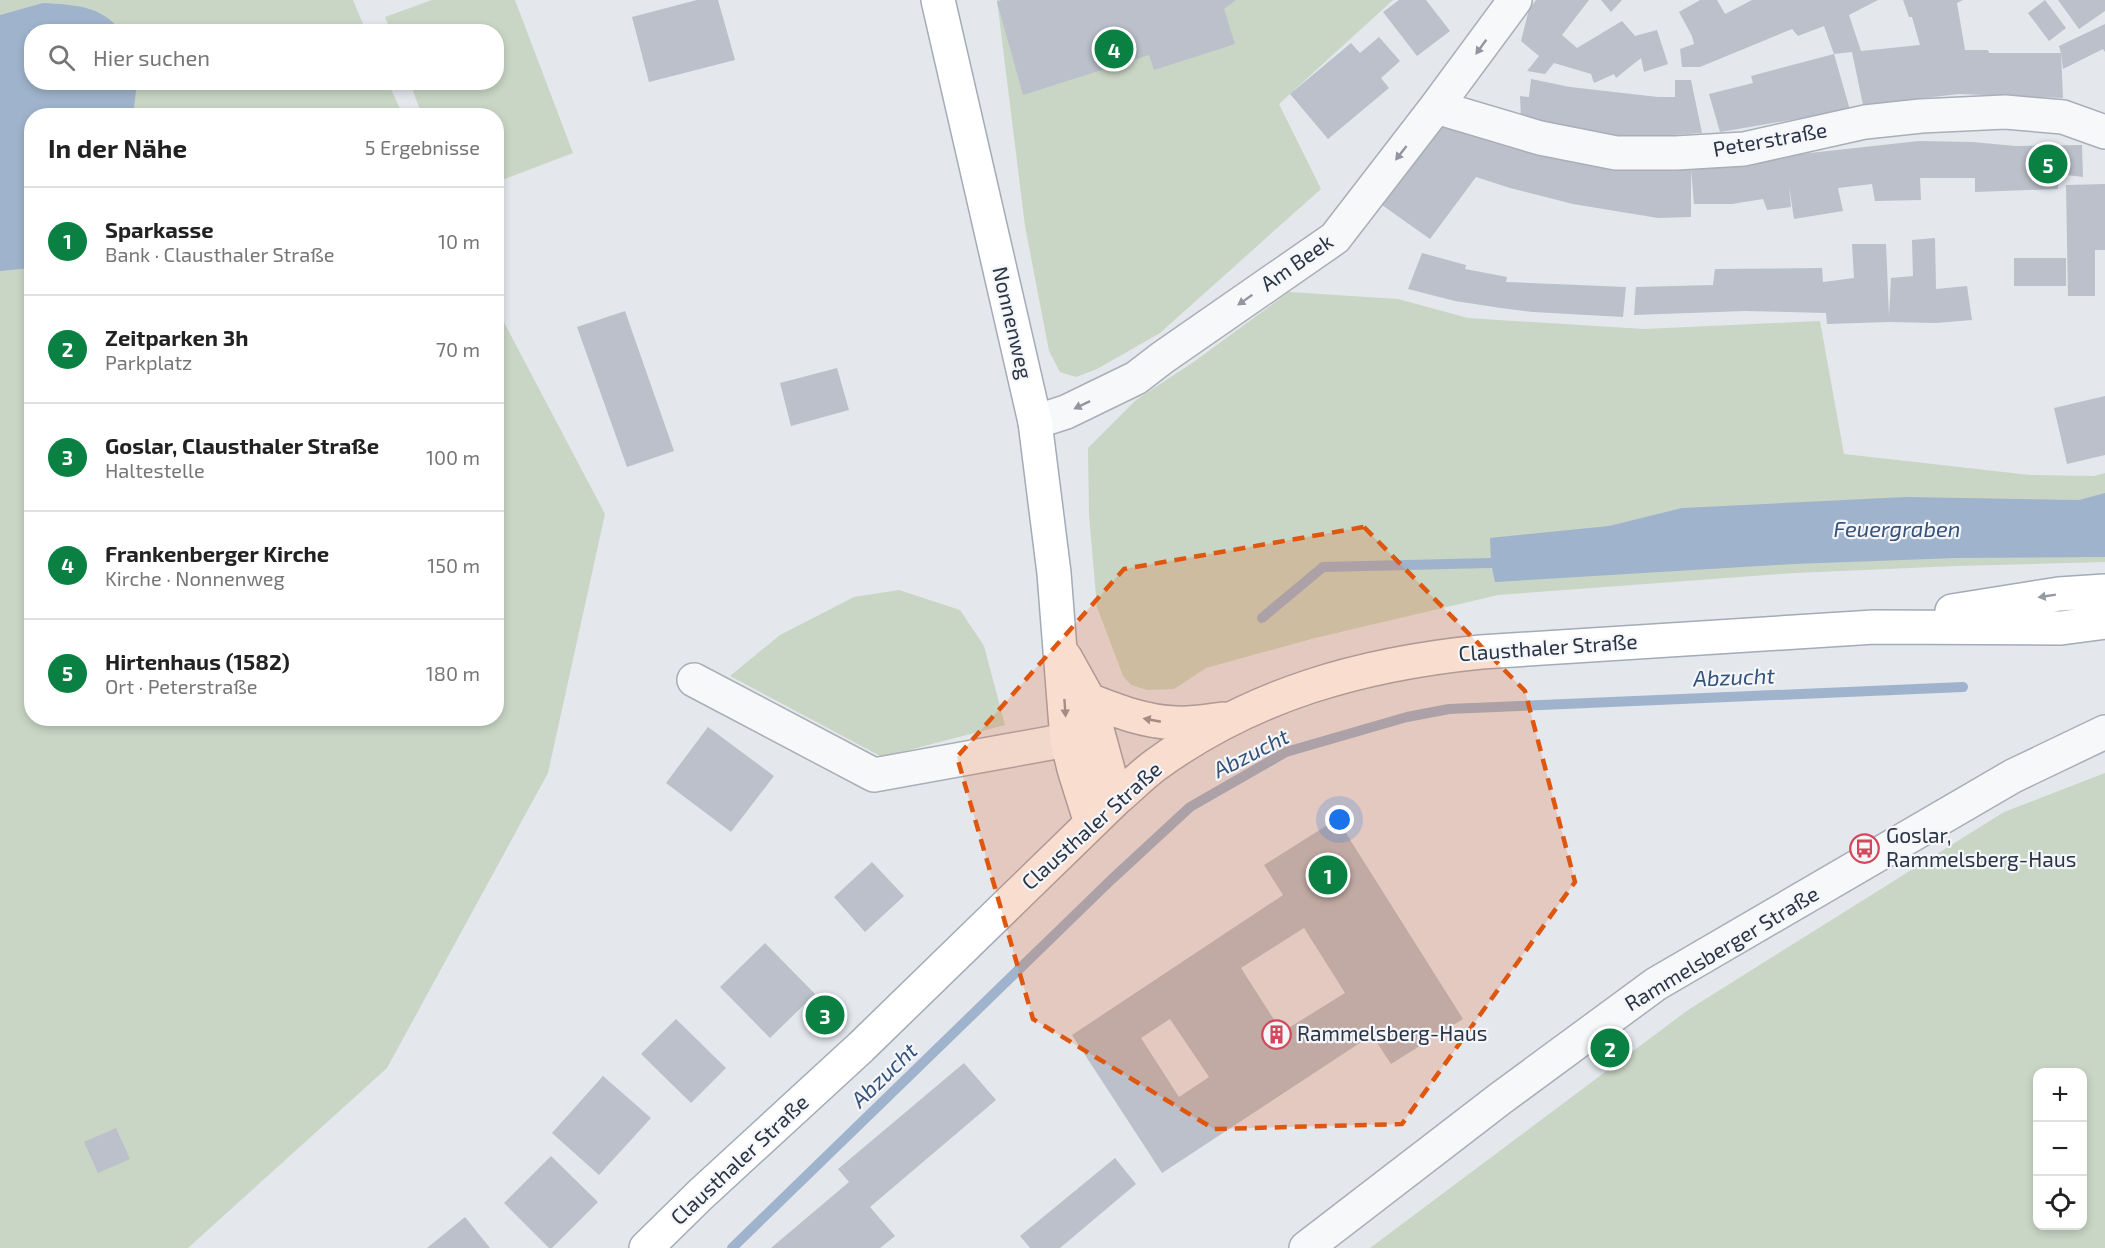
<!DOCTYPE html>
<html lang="de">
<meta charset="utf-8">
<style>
body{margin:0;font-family:"Exo 2",sans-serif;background:#f6f6f6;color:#222}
.controls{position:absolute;right:18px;bottom:18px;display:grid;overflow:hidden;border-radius:12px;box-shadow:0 3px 9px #0003}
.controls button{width:54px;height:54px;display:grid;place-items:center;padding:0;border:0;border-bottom:2px solid #e0e0e0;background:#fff;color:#222;font:30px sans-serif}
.you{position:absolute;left:1340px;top:820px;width:21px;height:21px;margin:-15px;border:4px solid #fff;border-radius:50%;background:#1a73e8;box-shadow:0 0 0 9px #1a73e833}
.badge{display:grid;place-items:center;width:39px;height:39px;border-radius:50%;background:#0b8043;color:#fff;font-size:20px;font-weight:700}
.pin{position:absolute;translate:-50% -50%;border:3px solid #fff;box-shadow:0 2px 6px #0006}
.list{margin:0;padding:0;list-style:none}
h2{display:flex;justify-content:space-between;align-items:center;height:78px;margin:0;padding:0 24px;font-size:26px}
h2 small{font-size:20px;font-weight:400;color:#767676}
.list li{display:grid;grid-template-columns:39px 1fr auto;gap:18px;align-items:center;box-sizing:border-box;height:108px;padding:0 24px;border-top:2px solid #e0e0e0}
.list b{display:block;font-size:22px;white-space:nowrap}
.list p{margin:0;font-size:20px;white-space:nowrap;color:#767676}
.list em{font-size:20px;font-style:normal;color:#767676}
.icon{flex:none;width:33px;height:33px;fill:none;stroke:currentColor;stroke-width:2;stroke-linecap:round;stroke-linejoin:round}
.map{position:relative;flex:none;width:2105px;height:1248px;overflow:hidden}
.search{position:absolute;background:#fff;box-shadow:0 3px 9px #0003;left:24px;top:24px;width:480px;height:66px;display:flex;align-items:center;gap:15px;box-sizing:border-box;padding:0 21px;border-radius:24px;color:#767676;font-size:22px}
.panel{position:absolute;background:#fff;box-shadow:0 3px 9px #0003;left:24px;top:108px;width:480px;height:618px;border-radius:24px}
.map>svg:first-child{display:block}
.green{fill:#c9d6c5;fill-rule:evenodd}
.water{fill:#9fb4cc}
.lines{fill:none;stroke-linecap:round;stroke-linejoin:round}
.stream{stroke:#9fb4cc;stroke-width:10}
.building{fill:#bbc0ca;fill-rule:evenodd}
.minor-casing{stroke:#a9aeb7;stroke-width:36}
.major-casing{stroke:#a3abb8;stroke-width:36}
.minor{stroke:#f7f8fa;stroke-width:33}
.major{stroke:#fff;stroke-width:33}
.oneway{fill:#9196a0}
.oneway2{fill:#959aa2}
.marked{fill:#df570f;fill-opacity:0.2;stroke:#df570f;stroke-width:4.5;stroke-dasharray:12 8;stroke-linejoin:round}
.labels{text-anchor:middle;stroke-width:4.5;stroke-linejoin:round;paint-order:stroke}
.street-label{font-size:21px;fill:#2b3445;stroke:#f4f6f9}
.poi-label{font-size:21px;fill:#2b3445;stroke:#f4f6f9;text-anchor:start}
.water-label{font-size:22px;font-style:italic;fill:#34527a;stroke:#f4f6f9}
</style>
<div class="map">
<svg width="2105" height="1248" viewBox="0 0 2105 1248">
<rect width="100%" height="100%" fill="#e4e7ec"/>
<path class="green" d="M0,0H353L366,31L32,32V82L388,83L403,115L32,116V718H496L497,309L605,514L548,773L387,1068L188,1248H0Z
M432,0H515L573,153L497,182L496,116L422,115L410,83L496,82V32L391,31L385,17Z
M997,0H1393L1279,104L1321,189L1160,333L1097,369L1076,377L1060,372L1049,351L1025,226Z
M1289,292L1398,299L1468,318L1644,329L1820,321L1844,454L2030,475L2094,476L2105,473V562L1956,566L1795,573L1498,595L1315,638L1206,668L1174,689L1147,690L1131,685L1123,676L1097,607L1089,515L1088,448L1136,400L1195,361Z
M899,590L960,610L984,646L1005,725L882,757L730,676L780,635L854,597Z
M2105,773V1248H1370L1688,1010L2004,812ZM2038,1072H2082V1226H2038Z"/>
<path class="water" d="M43,3C74,5 101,5 121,31L32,32V82L137,83L133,115L32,116L31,268L0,271V15Z
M2105,493V557L1956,558L1794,564L1495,582L1491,563L1490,538L1609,526L1682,508L1905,497L2079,500Z"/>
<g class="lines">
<path class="stream" d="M1262,618L1323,567L1491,563
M732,1248L1111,880L1190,807L1286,752L1407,717L1449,709L1963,687"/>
</g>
<path class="building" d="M697,0H718L735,60L649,82L632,17Z
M1002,0H1236L1224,9L1235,44L1154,70L1149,55L1023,95L997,2Z
M1399,0H1426L1450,31L1417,56L1383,12Z
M1536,0H1589L1562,35L1577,48L1622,21L1635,36L1657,30L1668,64L1644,72L1641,58L1616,78L1614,74L1594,83L1591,74L1554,63L1545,74L1527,71L1539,56L1521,41L1529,9Z
M1601,0H1622L1611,12Z
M1700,0H1717L1725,14L1752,0H1878L1849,15L1861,51L1920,45L1912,17H1909L1903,0H1963L1957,3L1965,50H1988L1989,53H2061L2059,46L2105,24V52L2103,49L2063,69L2061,53L2063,98L1959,94L1863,105L1852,52L1834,54L1850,110L1720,132L1709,94L1753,83L1751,76L1834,54L1824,26L1798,36L1792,29L1700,67H1682L1680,49L1694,44L1692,36L1679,12Z
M2045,0L2066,28L2049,41L2028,13Z
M2058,0H2105V11L2079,29Z
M1379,37L1400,61L1381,78L1389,88L1328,139L1290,94L1351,43L1360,53Z
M1531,79L1570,87L1658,97H1675V80H1691L1702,133L1658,136H1621L1562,129L1521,120L1520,96L1529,97Z
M1444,125L1755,159L1919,141L1973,142L2015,146L2082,145L2083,177L2058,174V189L1975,192V178H1920L1921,200L1875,201L1872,184L1838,188L1843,211L1794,219L1789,186L1791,207L1767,210L1763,199L1732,204H1694L1691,170V217L1658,218L1573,204L1510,188L1476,177L1430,239L1382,205Z
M2105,184V250H2095V296H2068L2066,185Z
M1935,238L1936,289L1967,286L1972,320L1936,323L1889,322L1827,324L1826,313L1745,311L1634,315L1636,287L1713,285L1715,269L1822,268L1823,282L1854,278L1852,244H1886L1889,316L1891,278L1913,276L1912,240Z
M1422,253L1466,265L1465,269L1507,277L1506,282L1626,287L1623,317L1533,312L1501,308L1455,301L1408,289Z
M2014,258H2066V286H2014Z
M625,311L674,451L627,467L577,327Z
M837,368L849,410L791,426L780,383Z
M2105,396V455L2067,464L2054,408Z
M708,727L774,776L731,832L666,783Z
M1337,819L1463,1019L1391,1064L1372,1035L1162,1173L1072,1035L1283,895L1264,865ZM1304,928L1345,993L1282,1032L1241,968ZM1170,1019L1209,1077L1179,1097L1141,1038Z
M872,862L904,896L865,932L834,897Z
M765,943L815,994L770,1038L720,987Z
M676,1019L726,1068L691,1103L641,1054Z
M964,1063L996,1100L870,1207L895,1236L880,1248H771L849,1182L838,1169Z
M603,1076L651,1118L599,1175L552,1133Z
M116,1128L130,1159L98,1173L84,1142Z
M551,1156L598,1202L552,1248H549L504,1203Z
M1115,1158L1136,1184L1060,1248H1030L1020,1236Z
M465,1217L490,1248H427Z"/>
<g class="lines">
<defs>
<path id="minor" d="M1436,107L1540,138L1616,153H1676L1744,149L1865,122L1921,116L2005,112L2063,117L2105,132
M1035,422L1066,412L1136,378L1162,358L1335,238L1436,107L1515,0
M694,680L874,775L1067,740
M1306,1248L1501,1098L1656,984L2013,776L2105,732"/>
<path id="major" d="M938,0L1035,422L1054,573L1067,740L1074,769L1091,823
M1952,611L2059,594L2105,591
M1065,657L1089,700L1116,799
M1089,700C1117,711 1145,722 1176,723C1191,724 1207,721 1223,719
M646,1248L700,1195L861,1047L1116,799C1129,788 1141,776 1154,766C1252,694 1362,664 1481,652L1874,627L2061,628L2105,622"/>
</defs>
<use href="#minor" class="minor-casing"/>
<use href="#major" class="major-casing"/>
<use href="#minor" class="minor"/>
<use href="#major" class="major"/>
</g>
<defs><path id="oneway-solid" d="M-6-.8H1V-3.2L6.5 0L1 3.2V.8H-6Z" transform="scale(1.5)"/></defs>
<g class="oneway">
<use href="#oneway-solid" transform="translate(1481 47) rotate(126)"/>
<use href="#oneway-solid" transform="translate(1401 153) rotate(128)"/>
<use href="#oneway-solid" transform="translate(1245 300) rotate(145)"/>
<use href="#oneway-solid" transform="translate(1082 405) rotate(154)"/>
</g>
<g class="oneway2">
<use href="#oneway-solid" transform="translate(2047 596) rotate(171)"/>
<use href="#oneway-solid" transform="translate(1065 708) rotate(86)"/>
<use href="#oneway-solid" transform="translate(1152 720) rotate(-169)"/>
</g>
<path class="marked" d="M1364,527L1525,691L1575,882L1402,1124L1214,1129L1033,1019L957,757L1124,569Z"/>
<defs>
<symbol id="bus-ring" viewBox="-11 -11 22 22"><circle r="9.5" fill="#f4f6f9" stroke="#d1495b" stroke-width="1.5"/><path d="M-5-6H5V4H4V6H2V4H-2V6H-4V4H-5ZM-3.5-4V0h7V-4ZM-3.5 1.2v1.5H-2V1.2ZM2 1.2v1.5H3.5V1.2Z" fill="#d1495b"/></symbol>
<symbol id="building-ring" viewBox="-11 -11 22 22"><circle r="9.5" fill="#f4f6f9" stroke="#d1495b" stroke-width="1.5"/><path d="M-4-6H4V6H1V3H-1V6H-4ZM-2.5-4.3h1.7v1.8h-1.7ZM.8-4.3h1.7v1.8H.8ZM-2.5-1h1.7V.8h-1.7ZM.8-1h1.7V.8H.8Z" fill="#d1495b"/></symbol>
</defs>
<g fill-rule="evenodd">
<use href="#bus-ring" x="1848" y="832" width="33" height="33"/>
<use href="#building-ring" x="1260" y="1018" width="33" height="33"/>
</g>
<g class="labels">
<g class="street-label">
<text transform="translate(1770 140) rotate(-10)" y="7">Peterstraße</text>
<text transform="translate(1297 263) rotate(-35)" y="7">Am Beek</text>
<text transform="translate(1012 323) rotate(77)" y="7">Nonnenweg</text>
<text transform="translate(1548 648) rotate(-4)" y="7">Clausthaler Straße</text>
<text transform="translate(1092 826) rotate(-42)" y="7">Clausthaler Straße</text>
<text transform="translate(1722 949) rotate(-31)" y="7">Rammelsberger Straße</text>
<text transform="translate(740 1160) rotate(-43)" y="7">Clausthaler Straße</text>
</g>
<g class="poi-label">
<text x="1886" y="843">Goslar,<tspan x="1886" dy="24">Rammelsberg-Haus</tspan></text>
<text x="1297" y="1041">Rammelsberg-Haus</text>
</g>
<g class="water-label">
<text x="1897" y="537">Feuergraben</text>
<text transform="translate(1734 677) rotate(-2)" y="8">Abzucht</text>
<text transform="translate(1251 753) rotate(-27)" y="8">Abzucht</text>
<text transform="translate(884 1075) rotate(-44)" y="8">Abzucht</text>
</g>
</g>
</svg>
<div class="controls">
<button>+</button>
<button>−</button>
<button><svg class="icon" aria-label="locate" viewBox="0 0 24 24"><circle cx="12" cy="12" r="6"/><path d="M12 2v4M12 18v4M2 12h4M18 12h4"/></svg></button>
</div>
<div class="you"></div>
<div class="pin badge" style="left:1328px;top:875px">1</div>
<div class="pin badge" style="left:1610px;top:1048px">2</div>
<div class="pin badge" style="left:825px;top:1015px">3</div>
<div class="pin badge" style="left:1114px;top:49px">4</div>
<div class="pin badge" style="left:2048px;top:164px">5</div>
<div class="search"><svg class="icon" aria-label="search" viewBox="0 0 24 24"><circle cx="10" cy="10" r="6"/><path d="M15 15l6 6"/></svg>Hier suchen</div>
<section class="panel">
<h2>In der Nähe<small>5 Ergebnisse</small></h2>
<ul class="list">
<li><span class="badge">1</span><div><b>Sparkasse</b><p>Bank · Clausthaler Straße</p></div><em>10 m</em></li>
<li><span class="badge">2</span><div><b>Zeitparken 3h</b><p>Parkplatz</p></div><em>70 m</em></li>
<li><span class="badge">3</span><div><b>Goslar, Clausthaler Straße</b><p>Haltestelle</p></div><em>100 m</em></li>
<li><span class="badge">4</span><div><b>Frankenberger Kirche</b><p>Kirche · Nonnenweg</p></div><em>150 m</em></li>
<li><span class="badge">5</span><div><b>Hirtenhaus (1582)</b><p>Ort · Peterstraße</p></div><em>180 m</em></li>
</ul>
</section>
</div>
